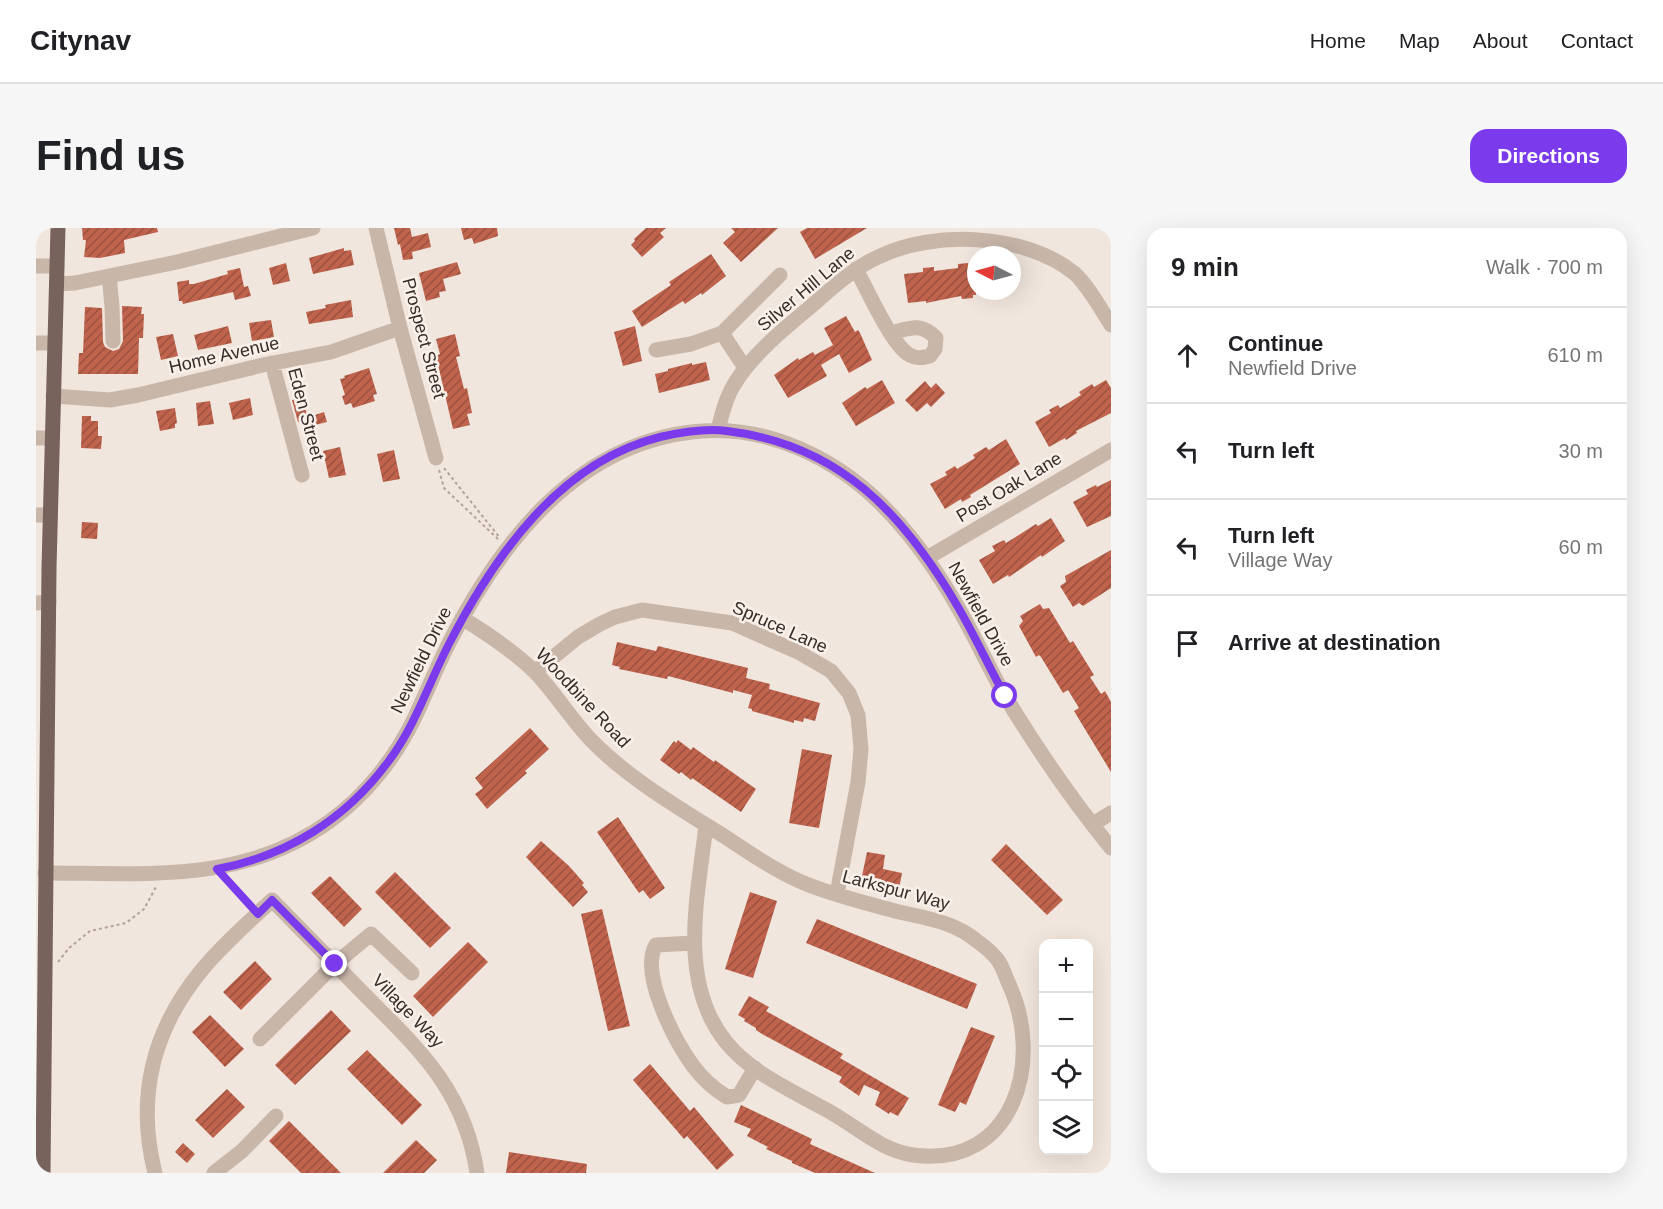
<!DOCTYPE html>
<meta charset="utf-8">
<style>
body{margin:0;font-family:Helvetica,sans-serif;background:#f6f6f6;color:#202124}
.controls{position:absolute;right:18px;bottom:18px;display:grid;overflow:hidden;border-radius:12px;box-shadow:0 6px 24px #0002}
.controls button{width:54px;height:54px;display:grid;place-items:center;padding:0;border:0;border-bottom:2px solid #e0e0e0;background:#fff;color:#202124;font:30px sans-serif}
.compass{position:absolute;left:931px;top:18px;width:54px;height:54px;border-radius:50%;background:#fff;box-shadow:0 6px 24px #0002;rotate:276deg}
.stop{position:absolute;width:18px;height:18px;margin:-14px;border:4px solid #7c3aed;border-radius:50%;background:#fff}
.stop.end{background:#7c3aed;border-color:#fff;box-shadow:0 2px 6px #0008}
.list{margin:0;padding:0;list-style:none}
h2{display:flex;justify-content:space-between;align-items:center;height:78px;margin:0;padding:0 24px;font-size:26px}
h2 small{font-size:20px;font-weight:400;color:#757577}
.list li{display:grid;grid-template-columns:39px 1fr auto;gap:18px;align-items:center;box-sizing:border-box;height:96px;padding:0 24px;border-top:2px solid #e0e0e0}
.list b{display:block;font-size:22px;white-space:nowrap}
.list p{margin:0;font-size:20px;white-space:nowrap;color:#757577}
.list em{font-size:20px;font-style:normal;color:#757577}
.icon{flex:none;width:33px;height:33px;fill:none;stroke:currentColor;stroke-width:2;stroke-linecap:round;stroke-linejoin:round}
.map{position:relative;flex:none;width:1075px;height:945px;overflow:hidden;border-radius:18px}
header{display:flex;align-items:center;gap:36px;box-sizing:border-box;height:84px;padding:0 30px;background:#fff;border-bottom:2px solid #e0e0e0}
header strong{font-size:28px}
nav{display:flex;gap:33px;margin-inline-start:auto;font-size:21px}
.intro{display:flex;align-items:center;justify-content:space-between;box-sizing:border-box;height:144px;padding:0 36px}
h1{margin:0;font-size:42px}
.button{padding:15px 27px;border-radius:18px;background:#7c3aed;color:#fff;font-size:21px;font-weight:700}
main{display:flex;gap:36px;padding:0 36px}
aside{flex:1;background:#fff;border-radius:18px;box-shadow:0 6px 24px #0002}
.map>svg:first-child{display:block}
.building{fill:url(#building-hatch)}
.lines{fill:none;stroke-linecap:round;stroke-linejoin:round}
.path{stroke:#b4a094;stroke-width:2;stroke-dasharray:3 3;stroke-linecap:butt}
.minor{stroke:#c8b6a9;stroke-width:15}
.major{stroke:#77635b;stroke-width:15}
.route{stroke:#7c3aed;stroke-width:8}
.labels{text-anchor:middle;stroke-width:5;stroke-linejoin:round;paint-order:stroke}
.street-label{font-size:18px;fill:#362c29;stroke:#f9f1e9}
</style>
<header>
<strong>Citynav</strong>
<nav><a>Home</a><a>Map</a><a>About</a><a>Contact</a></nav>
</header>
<div class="intro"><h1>Find us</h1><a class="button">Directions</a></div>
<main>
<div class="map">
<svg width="1075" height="945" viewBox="0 0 1075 945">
<defs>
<pattern id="building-hatch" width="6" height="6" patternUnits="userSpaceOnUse" patternTransform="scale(1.5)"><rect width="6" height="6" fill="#bf634d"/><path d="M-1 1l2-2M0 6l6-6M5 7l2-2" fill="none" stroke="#9c5240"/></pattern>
</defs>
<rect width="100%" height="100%" fill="#f1e6dd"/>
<path class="building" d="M46,0H121L122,4L88,12L89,25L64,30L48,29L50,12H47Z
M358,0H374L376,9L392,5L395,19L376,24L377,31L367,32L364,16L362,17Z
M425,0H461L462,8L438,16L436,10L428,12Z
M610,0H630L624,5L628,9L606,29L595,17L599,13L598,11Z
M695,0H742L705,34L687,15L699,4Z
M771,0H831L779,31L764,4Z
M308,20V23L315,22L318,37L277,46L273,30Z
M675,26L690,48L666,67L665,65L649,76L647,73L606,99L596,83L635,57L633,54Z
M421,34L425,46L407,51L410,63L403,64L404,69L390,73L383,45Z
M250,35L254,53L237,57L233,40Z
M932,35L933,39L940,38V67H937V70L926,71L925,68L890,75V73L872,75L868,46L887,44V40L898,39V43L922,40V36Z
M204,40L208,59L212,58L215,68L199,72L197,64L147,76L146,73H143L141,54L153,52V56H158L192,46L191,43Z
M315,72L317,89L273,96L270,84L290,80L289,77Z
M86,78L106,79L105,86H108L107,110H103L102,146H42L43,125H47L49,79L66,80L67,114L69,119L77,123L83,121L87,113Z
M810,88L819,104L822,102L824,105L836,132L813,145L803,126L785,137L791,148L752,170L738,147L762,130L763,132L777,124L779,127L797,117L788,100Z
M235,92L238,109L216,113L213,95Z
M192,98L196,115L162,122L158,107Z
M599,98L606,133L587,138L578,104Z
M137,106L142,128L125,132L120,109Z
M419,106L424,128L420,129L428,161L431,160L436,185L431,186L434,197L417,201L400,128L404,126L400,111Z
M670,134L674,152L623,165L619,146L632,143V141L656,135V137Z
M333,140L341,166L337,167L339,173L317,180L315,175L309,177L306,168L309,167L304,151L309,150L308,148Z
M846,152L859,175L820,198L806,175L829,159L831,161Z
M1070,152L1075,160V185L1040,203L1041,205L1030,212L1029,210L1013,219L999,194L1015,185L1013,182L1022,177L1024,180L1045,167L1043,164L1056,156L1058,159Z
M889,153L895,160L900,155L909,165L895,179L891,175L881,184L869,172Z
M267,169L272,192L262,194L256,172Z
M214,170L217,187L197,192L193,175Z
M174,173L178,196L162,198L160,175Z
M139,180L141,195L139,196V200L124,203L120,183Z
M288,184L291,194L279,197L276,188Z
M46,188H55V193H62V208H66L65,221L45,220Z
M970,211L984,236L934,267L935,269L926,274L925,271L909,281L894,256L911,247L909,244L919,238L921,241L939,230L937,227L950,219L953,222Z
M304,219L310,247L293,250L287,223Z
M358,222L364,251L347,254L341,226Z
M1075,252V288L1051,299L1037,274L1052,266L1050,262L1060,257L1061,259Z
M1015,290L1029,313L1006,329L1005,327L973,349L972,347L957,356L943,332L959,323L956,318L968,312L970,315L1000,296L1002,298Z
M46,294L62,295L61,311L45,310Z
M1075,322V360L1047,378L1043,375L1037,379L1024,358L1030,354L1029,348Z
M1004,376L1007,381L1013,380L1034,415L1037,413L1058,447L1054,449L1065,466L1069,463L1075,474V544L1038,483L1043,480L1032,462L1027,465L1005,429L1003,427L1000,429L983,398L987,393L984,388Z
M581,414L620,423L622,418L712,440L710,450L734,456L733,461L784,475L779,493L768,490L767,494L758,492V495L716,483V481L712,480L716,467L697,462V465L632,448L631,451L583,441L584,439L576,437Z
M494,500L513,521L489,543L491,545L451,581L439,566L447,560L439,550Z
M642,512L655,522L657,519L678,534L679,532L720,561L705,584L656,550L655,552L645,544L643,546L624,532L638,513L640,515Z
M766,521L796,527L783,600L753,595Z
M582,589L629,660L614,671L607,662L603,665L561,604Z
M505,613L533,638L548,655L546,657L552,664L537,679L490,629Z
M970,616L1027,672L1011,687L955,632Z
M831,624L849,627L847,641L866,645L863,661L844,657L845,651L826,648Z
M359,644L415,700L394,720L339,664Z
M294,648L326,681L308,699L275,665Z
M714,664L741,673L717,750L689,741Z
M566,681L594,798L572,803L545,686Z
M781,691L941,756L931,781L770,715Z
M432,714L452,734L397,789L377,768Z
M219,733L236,751L205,782L187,764Z
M713,768L733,779L730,783L807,826L804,830L873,870L862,888L854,884L853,886L839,877L844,864L828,857L823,868L803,854L806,849L726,806L720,802V800L708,793L709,791L702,787Z
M295,782L315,803L259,857L239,837Z
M174,787L208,821L189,839L156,804Z
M935,799L959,808L930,877L924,874L919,884L902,877Z
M331,822L386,877L366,897L311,841Z
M614,836L654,883L658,879L698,927L681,942L651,908L648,911L597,852Z
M191,861L209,879L177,910L159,892Z
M705,877L776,911L774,916L839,945H779L756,935V933L730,921L732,919L711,908L715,901L698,894Z
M253,893L305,945H265L233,913Z
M380,912L401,932L388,945H347Z
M147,915L159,926L151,935L139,924Z
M473,924L551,936L550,945H470Z"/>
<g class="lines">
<path class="path" d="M408,240L464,310
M403,242L408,260L462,311
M189,650L212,675
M22,734L33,720L54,703L90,695L108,681L120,659"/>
<path class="minor" d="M340,0L364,100L400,230
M0,38H21
M820,41C831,61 855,115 872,126C879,131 886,130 894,128L899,121L900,110C885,94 874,100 855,105
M73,48L76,78L77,113
M21,56L39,55L141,34L277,0
M686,105L709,140
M0,115H19
M620,122L655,116L686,105L744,47
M236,135L266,247
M17,168L74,172L102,167L227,137L295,124L364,100
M682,202C686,186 690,169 699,155C716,127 748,101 773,80C794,62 816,41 842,29C897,2 989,5 1038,45C1051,56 1065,81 1075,97
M0,210H16
M0,287H14
M891,330L1075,222
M0,375L13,374
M426,390C452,406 478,423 500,445C520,466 535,491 555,512C588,546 630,572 670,597
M499,444L542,409L564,396L579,389L606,382L696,395L764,425L795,443L813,465L822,487L825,521L822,554L801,666
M1057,596L1075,585
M670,597C704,617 736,643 773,657C801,668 830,675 859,683C888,690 917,693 941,713C948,718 956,725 961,731C966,737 969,747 972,754C1009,831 979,941 877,927C842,922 816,894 785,879C753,861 714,844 690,814C641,753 662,668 670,597Z
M9,645C111,645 207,656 294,593C330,567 359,530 378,491C390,466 400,441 412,417C464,314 542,212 666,203C732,198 799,230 845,276C877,308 902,344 924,383C940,411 953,440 969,468C1001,521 1036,572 1075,620
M658,715L620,717C603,745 639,813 657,838C666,850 678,861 691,869L703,867L719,840
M224,811L299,736L335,706L376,745
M119,945C100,870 116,803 165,743C186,717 212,695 236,672C267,704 298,735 329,767C384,822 429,863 441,945
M178,945L206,923L240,888"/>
<path class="major" d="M7,945L13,340L22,0"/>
</g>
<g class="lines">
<path class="route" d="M299,736L236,672L222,686L181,641C251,628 310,591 352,534C380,497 393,454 414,414C459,327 524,234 624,209C646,204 669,200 691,203C803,216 868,286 922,379C939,408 953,439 969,468"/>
</g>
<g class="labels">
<g class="street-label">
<text transform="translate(770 61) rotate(-40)" y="6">Silver Hill Lane</text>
<text transform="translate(388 110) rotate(75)" y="6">Prospect Street</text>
<text transform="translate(188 127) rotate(-13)" y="6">Home Avenue</text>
<text transform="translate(270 186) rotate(75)" y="6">Eden Street</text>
<text transform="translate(973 259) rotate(-31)" y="6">Post Oak Lane</text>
<text transform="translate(945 386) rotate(61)" y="6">Newfield Drive</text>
<text transform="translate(744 399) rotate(24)" y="6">Spruce Lane</text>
<text transform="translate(385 432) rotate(-64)" y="6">Newfield Drive</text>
<text transform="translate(547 470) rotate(47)" y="6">Woodbine Road</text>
<text transform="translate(860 662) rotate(15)" y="6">Larkspur Way</text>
<text transform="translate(372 783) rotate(46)" y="6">Village Way</text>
</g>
</g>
</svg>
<div class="controls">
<button>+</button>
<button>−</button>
<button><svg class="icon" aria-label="locate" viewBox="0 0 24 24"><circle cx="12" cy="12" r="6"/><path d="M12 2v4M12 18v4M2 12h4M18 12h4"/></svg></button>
<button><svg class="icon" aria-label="layers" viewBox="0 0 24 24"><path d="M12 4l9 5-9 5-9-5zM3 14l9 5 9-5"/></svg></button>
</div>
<svg class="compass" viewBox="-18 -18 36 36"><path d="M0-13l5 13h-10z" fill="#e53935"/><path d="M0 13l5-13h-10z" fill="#757577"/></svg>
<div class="stop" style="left:969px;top:468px"></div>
<div class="stop end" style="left:299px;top:736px"></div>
</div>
<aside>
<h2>9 min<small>Walk · 700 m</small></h2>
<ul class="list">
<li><svg class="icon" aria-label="ahead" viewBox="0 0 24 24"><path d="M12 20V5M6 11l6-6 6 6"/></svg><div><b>Continue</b><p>Newfield Drive</p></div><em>610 m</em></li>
<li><svg class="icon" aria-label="left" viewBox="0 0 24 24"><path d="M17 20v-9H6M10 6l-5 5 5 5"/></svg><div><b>Turn left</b></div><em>30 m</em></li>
<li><svg class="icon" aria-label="left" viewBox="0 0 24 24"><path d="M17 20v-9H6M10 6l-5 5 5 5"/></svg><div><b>Turn left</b><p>Village Way</p></div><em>60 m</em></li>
<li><svg class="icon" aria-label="arrive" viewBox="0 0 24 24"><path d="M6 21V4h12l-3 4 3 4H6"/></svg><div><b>Arrive at destination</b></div></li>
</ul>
</aside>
</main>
